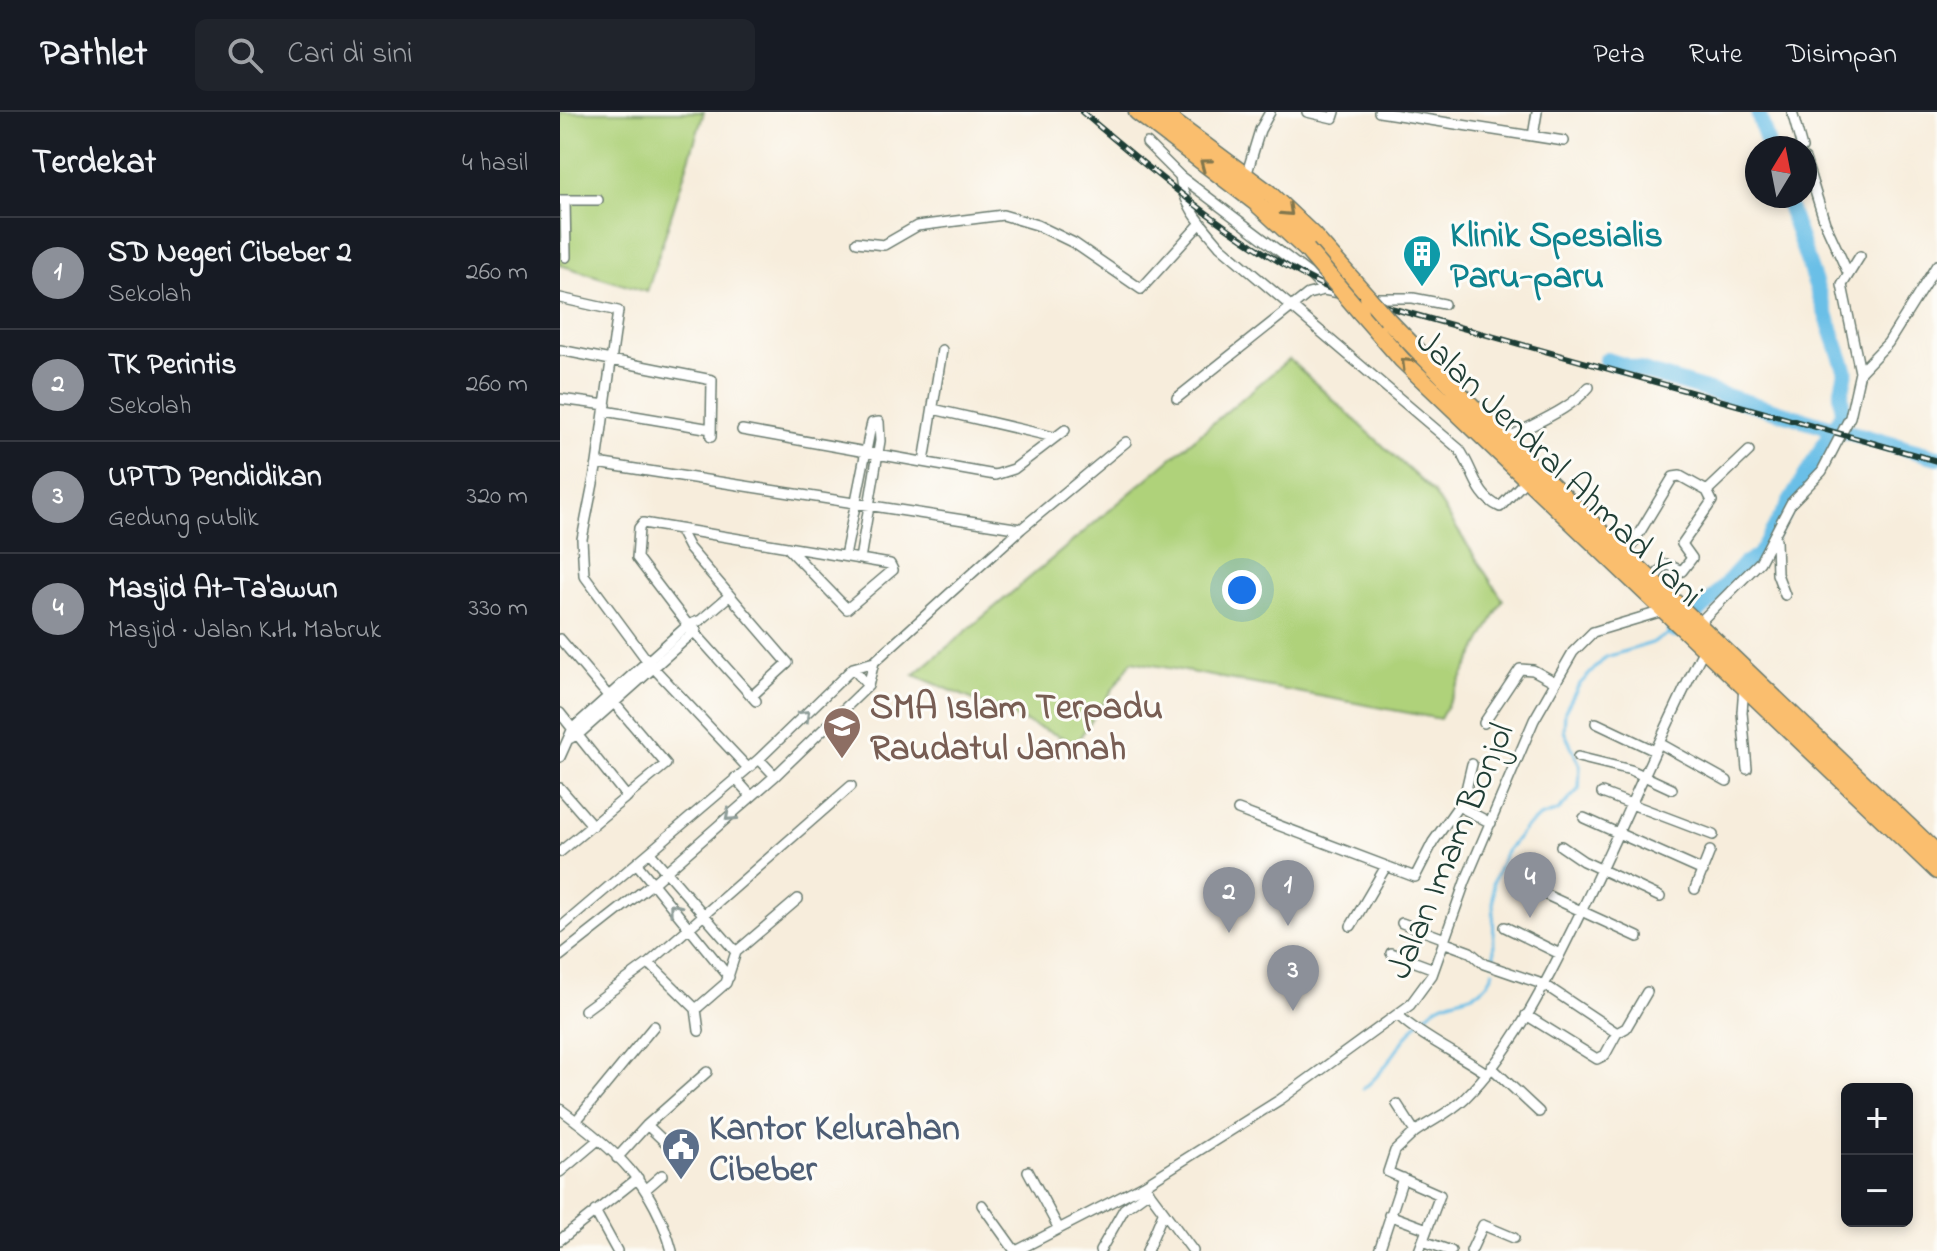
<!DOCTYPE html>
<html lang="id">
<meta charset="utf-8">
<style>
body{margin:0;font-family:"Indie Flower",sans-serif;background:#20242c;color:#f1f3f6}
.controls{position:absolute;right:24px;bottom:24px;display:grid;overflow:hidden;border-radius:12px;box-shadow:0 4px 12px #0003}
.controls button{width:72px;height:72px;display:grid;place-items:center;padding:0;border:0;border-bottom:2px solid #363941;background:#171b24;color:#f1f3f6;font:40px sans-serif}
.compass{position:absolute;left:1185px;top:24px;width:72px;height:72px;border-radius:50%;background:#171b24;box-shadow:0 4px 12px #0003;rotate:10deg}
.you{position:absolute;left:682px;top:478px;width:28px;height:28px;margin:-20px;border:6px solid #fff;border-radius:50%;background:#1a73e8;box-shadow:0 0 0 12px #1a73e833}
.badge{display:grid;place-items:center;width:52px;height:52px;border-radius:50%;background:#8c9099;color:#fff;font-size:26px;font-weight:700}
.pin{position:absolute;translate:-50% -66px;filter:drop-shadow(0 2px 4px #0008)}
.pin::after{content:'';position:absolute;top:42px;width:28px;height:24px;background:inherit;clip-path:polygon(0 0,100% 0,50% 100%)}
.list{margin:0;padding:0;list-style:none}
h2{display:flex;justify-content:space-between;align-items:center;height:104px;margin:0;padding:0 32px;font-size:34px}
h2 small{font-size:26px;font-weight:400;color:#9ea1a6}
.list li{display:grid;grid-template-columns:52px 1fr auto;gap:24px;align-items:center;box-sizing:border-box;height:112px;padding:0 32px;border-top:2px solid #363941}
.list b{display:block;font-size:30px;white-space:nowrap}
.list p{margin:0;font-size:26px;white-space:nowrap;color:#9ea1a6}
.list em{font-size:26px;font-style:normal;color:#9ea1a6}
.icon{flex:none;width:44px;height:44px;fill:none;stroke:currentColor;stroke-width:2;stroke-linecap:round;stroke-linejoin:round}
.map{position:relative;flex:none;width:1377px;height:1139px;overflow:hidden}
header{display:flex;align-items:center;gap:48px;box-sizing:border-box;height:112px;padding:0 40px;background:#171b24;border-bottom:2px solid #363941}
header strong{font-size:38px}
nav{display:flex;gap:44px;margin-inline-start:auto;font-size:28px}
.search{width:560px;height:72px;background:#20242c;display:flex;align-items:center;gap:20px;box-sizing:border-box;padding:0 28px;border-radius:12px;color:#9ea1a6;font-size:30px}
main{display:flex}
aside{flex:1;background:#171b24}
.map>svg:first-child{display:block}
.green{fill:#afd27a;stroke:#678857;stroke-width:2}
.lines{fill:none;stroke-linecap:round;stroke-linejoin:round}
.stream{stroke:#6abfe7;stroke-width:3}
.river{stroke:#6abfe7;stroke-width:16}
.street-casing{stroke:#6b7b6f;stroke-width:12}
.highway-casing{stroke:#6b7b6f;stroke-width:19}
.street{stroke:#fff;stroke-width:9}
.highway{stroke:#fabe6e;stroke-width:16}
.rail-casing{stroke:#1f3d34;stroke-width:6}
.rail{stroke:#fdfcf7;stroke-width:3;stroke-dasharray:9;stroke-linecap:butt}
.highway-bridge-casing{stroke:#6b7b6f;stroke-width:19;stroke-linecap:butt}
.highway-bridge{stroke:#fabe6e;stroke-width:16}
.oneway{stroke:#82774e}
.oneway2{stroke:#8f9e9a}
.labels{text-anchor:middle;stroke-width:6;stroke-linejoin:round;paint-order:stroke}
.culture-label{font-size:36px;font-weight:bold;fill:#0d838f;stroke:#fdfcf7;text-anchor:start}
.street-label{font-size:36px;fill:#1f3d34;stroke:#fdfcf7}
.education-label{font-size:36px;font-weight:bold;fill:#785e54;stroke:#fdfcf7;text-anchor:start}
.service-label{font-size:36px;font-weight:bold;fill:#4e5e75;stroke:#fdfcf7;text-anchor:start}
</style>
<header>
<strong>Pathlet</strong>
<div class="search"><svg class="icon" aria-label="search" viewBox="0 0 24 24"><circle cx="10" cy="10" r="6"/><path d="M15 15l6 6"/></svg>Cari di sini</div>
<nav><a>Peta</a><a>Rute</a><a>Disimpan</a></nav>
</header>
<main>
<aside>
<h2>Terdekat<small>4 hasil</small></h2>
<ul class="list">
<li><span class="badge">1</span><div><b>SD Negeri Cibeber 2</b><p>Sekolah</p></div><em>260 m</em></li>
<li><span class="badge">2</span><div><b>TK Perintis</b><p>Sekolah</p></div><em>260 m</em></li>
<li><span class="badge">3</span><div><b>UPTD Pendidikan</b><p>Gedung publik</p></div><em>320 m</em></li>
<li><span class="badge">4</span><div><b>Masjid At-Ta'awun</b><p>Masjid · Jalan K.H. Mabruk</p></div><em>330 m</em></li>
</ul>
</aside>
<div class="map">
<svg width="1377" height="1139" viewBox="0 0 1377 1139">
<rect width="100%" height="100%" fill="#fdfcf7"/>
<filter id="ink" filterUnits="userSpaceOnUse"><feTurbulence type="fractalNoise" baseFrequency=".0125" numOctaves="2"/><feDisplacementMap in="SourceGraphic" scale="16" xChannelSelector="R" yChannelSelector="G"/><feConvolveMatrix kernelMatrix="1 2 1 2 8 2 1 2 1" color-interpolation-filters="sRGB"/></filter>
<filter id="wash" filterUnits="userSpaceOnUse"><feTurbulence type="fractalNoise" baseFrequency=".006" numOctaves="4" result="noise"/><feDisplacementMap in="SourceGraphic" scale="32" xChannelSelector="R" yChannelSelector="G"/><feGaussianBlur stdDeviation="1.8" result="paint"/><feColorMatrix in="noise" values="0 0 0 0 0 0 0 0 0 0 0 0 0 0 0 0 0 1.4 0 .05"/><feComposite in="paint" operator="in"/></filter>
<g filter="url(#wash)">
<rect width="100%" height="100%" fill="#f7eddc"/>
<path class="green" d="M0,0H144L87,180L0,153Z
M729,247L873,380L943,488L880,607L572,549L516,631L354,563Z"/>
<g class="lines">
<path class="stream" d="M934,851L933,771L945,741L965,716L980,705L998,699L1019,677L1020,653L1004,619L1005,599L1019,573L1046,545L1092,531L1114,519
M803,977C833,954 846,913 878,894C898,882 927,888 933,859"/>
<path class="river" d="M1198,0L1209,36
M1046,248L1279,318
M1284,319L1377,345
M1114,519L1151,489L1184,452L1198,444L1283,301L1281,282L1286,260L1225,84"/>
</g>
</g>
<g filter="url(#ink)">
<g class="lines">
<defs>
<path id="street" d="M747,0L773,6L775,0
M819,0L1004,29
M1232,0L1242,36
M973,24L977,0
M587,31L620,64L748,161L764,178
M1245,47L1265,111L1287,159
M620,64C623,93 642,113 660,134L899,337C914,357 915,384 940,395L967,367
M686,64L700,18L710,0
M0,88H38
M5,88L6,145
M297,130L324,133L357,114L443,103L477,113L514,131L581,177L640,112
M0,186L58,199L37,351
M811,186H853L884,192
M0,238L152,268L151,325
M1300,260L1282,173L1300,144
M617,286L748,182L764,178L784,182
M0,287L46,293
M373,297L494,325
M45,299L151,317
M182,318L435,363L454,357L505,318
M945,328C973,311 1008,300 1029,275
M364,350L382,238
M119,417L129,436L228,551L192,584
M461,417L566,330
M1216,428L1217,462L1225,483
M1066,443L1113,365L1120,364L1147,379L1189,339
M285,444L310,319L312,311L319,310L320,329L300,447
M1092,468L1106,452L1122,459L1132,446L1122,432L1152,389L1147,379
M1138,512L1200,450L1231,391L1262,359L1290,305L1300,260L1328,231L1377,153
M0,527L106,652L0,740
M293,556L308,574
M1184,574L1182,600L1187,657
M196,589L128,513L77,446L79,416L83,411L300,447L330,452L333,458L287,497L228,436
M0,601L67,685
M924,611L960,557L973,558L995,570
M1036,611L1095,639
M9,627L19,622L136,518
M1099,631L1167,669
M0,645L13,616L128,513L141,508L169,484
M1018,645L1071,658L1112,677
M199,647L215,664
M175,666L191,684
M0,676L33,714
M1042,681L1153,723
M900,695L931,711
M678,698L855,765L873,730L904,686L912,652
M1024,706L1143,759
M1001,734L1023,749L1100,785
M90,741L176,840
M77,752L169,865
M971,776L1078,825
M1135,777L1150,739
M842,811L885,827
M791,814L825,756
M945,815L1000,842
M0,816L199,647L293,556L314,550L461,417L37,351L22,427L24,463L89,551L187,655
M883,830L910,840L924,852L985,873L1057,921L1045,943L1037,947L966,903
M831,841L874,857
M0,844L93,771L215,664L308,574L314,550
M89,851L136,897
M25,898L89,851L291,674
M839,904C860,924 900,943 926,961
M139,919L136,897L166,871L176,840L238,787
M1057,921L1066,916L1087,880
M931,955L979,1000
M837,992L855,1020C872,1008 890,1001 905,986C951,940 982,879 1010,822C1058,727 1097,629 1145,535
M0,997C55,1037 94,1072 112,1139
M16,1009L94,914
M87,1013L107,1032
M855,1020L835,1039L828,1060L880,1083L859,1139
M57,1046L87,1013L147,960
M468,1059L498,1115
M0,1060L38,1028
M584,1073L633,1139
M87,1076L102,1063
M422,1093L455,1139
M35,1099L57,1139
M829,1103L867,1117
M0,1128L78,1066
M863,1129L891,1139
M456,1139L584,1073L721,987L850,893L872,863L905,770L974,608L1013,540L1033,520L1106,498
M540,1139L564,1097L589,1079
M587,1139L603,1101
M819,1139L843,1066
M911,1139L923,1113L954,1126"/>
<path id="highway" d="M577,0L696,91L747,138
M600,0L709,81L753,123L808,185
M800,200L842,248L1377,759
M827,207L945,328L1377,741"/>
</defs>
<use href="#street" class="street-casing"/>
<use href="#highway" class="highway-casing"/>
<use href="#street" class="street"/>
<use href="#highway" class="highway"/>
<defs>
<path id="rail" d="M522,0C603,68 683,138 781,182L1377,349"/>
</defs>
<use href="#rail" class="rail-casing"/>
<use href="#rail" class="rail"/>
<defs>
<path id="highway-bridge" d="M747,138L800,200
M808,185L827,207"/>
</defs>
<use href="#highway-bridge" class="highway-bridge-casing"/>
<use href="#highway-bridge" class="highway-bridge"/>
</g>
<defs><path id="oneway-chevron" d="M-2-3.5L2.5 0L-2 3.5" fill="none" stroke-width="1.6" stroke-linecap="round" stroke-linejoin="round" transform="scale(2)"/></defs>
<g class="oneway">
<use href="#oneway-chevron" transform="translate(645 52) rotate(-143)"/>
<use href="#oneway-chevron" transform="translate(728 99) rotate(43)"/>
<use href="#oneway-chevron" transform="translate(846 251) rotate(-135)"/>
</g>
<g class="oneway2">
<use href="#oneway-chevron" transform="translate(245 603) rotate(-44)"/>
<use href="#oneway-chevron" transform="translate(170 704) rotate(138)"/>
<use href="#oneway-chevron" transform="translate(114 796) rotate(-129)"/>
</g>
</g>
<defs>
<symbol id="building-pin" viewBox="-11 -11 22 30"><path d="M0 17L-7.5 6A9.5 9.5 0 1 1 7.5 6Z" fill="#0f9aa8" stroke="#fdfcf7"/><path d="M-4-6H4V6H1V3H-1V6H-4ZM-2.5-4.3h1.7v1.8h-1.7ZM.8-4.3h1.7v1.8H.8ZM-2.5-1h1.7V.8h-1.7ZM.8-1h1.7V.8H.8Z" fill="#fff"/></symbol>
<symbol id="school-pin" viewBox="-11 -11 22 30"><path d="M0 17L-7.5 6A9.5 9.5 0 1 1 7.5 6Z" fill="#8d6e63" stroke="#fdfcf7"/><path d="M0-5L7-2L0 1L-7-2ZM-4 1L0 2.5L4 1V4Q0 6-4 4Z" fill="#fff"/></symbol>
<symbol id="civic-pin" viewBox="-11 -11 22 30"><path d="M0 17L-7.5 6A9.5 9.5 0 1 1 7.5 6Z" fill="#5c6f8a" stroke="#fdfcf7"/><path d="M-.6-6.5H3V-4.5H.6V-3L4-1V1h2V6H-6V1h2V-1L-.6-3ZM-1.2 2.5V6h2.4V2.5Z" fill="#fff"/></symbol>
</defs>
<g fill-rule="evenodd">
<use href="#building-pin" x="840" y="120" width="44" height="60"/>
<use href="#school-pin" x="260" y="592" width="44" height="60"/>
<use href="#civic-pin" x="99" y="1013" width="44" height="60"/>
</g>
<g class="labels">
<g class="culture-label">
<text x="890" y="134">Klinik Spesialis<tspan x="890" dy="41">Paru-paru</tspan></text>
</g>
<g class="street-label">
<text transform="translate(1001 354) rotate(44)" y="13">Jalan Jendral Ahmad Yani</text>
<text transform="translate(888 738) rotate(-67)" y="13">Jalan Imam Bonjol</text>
</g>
<g class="education-label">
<text x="310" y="606">SMA Islam Terpadu<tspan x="310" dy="41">Raudatul Jannah</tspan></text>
</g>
<g class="service-label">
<text x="149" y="1027">Kantor Kelurahan<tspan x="149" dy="41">Cibeber</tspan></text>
</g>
</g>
</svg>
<div class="controls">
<button>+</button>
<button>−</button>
</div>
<svg class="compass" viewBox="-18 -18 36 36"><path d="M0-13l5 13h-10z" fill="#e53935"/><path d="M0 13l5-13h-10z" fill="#9ea1a6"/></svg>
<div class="you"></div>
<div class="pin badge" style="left:728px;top:814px">1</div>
<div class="pin badge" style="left:669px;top:821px">2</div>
<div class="pin badge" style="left:733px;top:899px">3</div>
<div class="pin badge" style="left:970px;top:806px">4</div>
</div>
</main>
